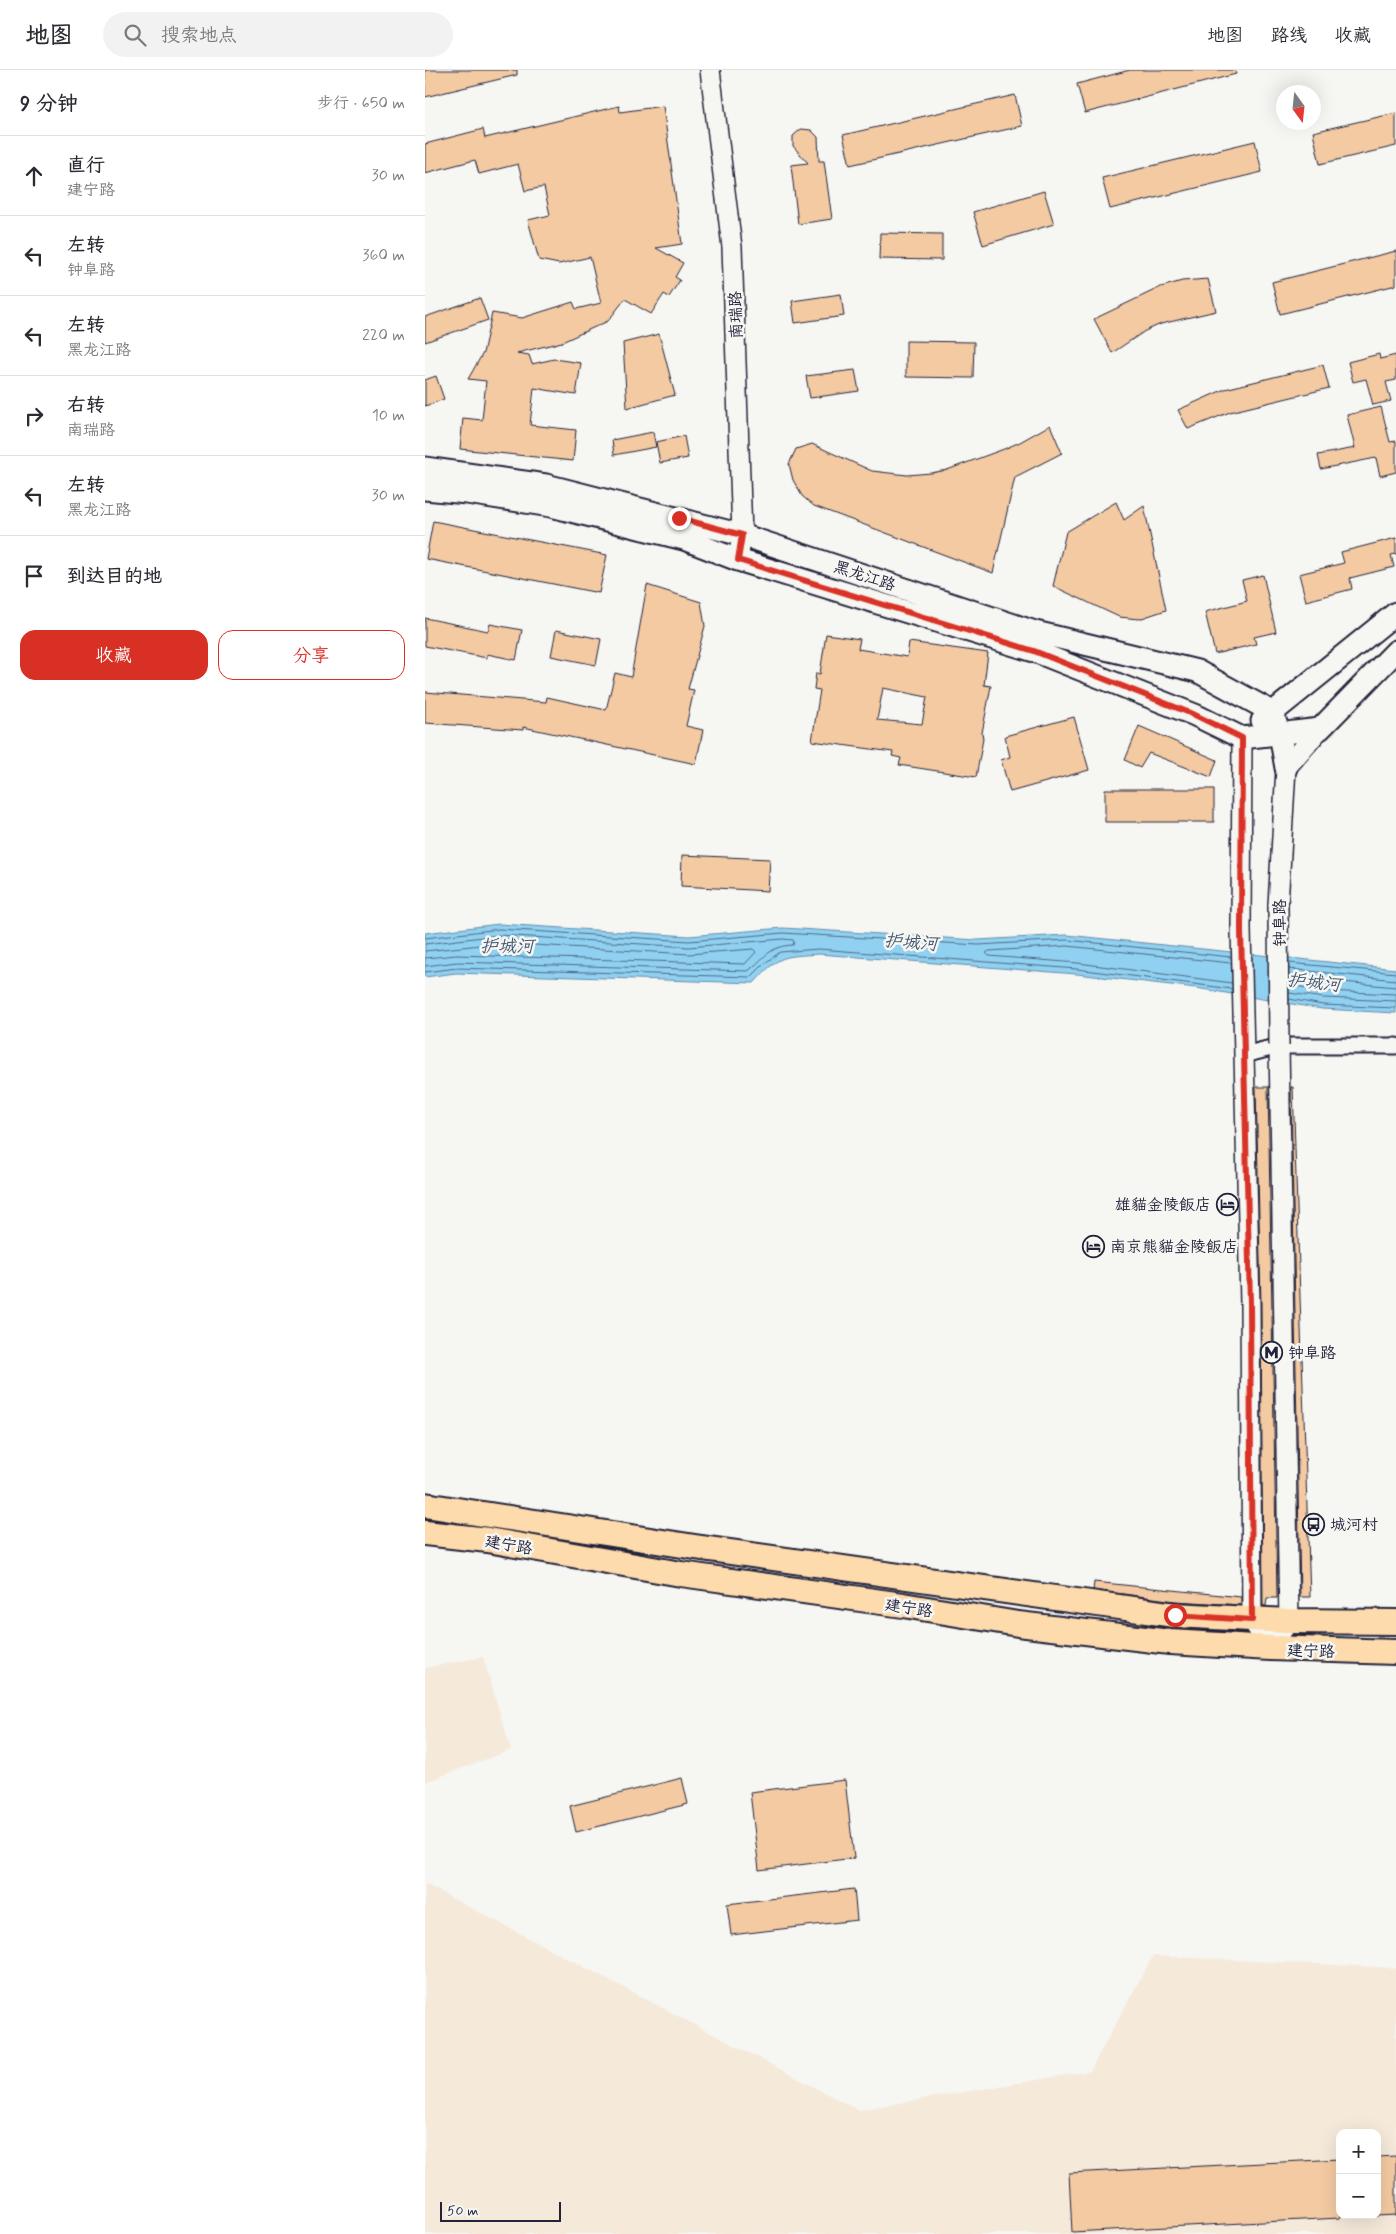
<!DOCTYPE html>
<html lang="zh">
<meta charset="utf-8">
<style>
body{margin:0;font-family:Mynerve,"LXGW WenKai TC",sans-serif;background:#f2f2f3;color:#2b2b33}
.controls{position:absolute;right:15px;bottom:15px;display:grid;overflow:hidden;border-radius:10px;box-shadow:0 5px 20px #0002}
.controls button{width:45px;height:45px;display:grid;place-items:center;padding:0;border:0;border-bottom:1px solid #e1e1e2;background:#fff;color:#2b2b33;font:25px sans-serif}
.compass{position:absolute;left:851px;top:15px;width:45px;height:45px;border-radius:50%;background:#fff;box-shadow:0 5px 20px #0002;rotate:165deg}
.scale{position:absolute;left:15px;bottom:12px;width:121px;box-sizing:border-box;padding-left:5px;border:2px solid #22223b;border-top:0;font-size:14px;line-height:18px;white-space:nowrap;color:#22223b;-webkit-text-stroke:4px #f6f6f2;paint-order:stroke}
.stop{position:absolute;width:15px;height:15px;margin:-11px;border:4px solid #d93025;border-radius:50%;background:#fff}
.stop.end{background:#d93025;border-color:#fff;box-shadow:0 1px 5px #0008}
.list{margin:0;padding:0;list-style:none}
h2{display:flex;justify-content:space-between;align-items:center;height:65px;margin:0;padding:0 20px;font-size:21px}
h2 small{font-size:16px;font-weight:400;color:#7c7c81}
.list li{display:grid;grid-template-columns:32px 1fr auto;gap:15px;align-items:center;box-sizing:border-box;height:80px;padding:0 20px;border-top:1px solid #e1e1e2}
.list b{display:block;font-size:19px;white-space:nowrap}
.list p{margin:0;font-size:16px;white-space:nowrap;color:#7c7c81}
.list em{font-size:16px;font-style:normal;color:#7c7c81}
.actions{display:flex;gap:10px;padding:15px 20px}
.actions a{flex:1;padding:11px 0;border:1px solid #d93025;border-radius:15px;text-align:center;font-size:18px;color:#d93025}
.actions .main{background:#d93025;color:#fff}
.icon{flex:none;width:28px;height:28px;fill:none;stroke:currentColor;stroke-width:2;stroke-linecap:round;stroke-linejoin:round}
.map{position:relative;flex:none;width:971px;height:2164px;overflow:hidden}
header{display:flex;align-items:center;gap:30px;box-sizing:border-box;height:70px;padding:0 25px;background:#fff;border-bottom:1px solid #e1e1e2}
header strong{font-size:24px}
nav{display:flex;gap:28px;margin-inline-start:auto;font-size:18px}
.search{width:350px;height:45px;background:#f2f2f3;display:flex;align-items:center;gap:12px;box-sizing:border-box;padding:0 18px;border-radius:28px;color:#7c7c81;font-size:19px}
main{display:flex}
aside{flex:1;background:#fff}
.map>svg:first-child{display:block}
.built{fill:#f5e9da;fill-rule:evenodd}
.water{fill:#90d1f1;stroke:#648ba8}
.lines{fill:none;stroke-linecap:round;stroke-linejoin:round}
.shore{stroke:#4e6884;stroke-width:1}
.building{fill:#f3caa2;stroke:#22223b;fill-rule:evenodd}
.minor-casing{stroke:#22223b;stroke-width:19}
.tertiary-casing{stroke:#22223b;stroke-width:22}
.secondary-casing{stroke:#22223b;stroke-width:25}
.primary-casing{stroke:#22223b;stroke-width:28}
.minor{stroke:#f6f6f2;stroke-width:15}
.tertiary{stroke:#f6f6f2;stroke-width:19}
.secondary{stroke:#f6f6f2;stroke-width:21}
.primary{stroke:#fedbac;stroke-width:24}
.tertiary-bridge-casing{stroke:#22223b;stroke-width:22;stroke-linecap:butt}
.tertiary-bridge{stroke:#f6f6f2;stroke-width:19}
.route{stroke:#d93025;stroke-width:6}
.labels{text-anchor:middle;stroke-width:5;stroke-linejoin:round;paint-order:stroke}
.street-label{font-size:16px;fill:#22223b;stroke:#f6f6f2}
.poi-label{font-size:16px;fill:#22223b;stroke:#f6f6f2;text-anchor:start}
.water-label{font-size:18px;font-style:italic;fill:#435772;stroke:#f6f6f2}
</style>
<header>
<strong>地图</strong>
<div class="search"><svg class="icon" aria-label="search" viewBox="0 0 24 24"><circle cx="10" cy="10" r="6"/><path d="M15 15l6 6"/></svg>搜索地点</div>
<nav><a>地图</a><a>路线</a><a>收藏</a></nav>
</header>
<main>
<aside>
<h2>9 分钟<small>步行 · 650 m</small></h2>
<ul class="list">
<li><svg class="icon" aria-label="ahead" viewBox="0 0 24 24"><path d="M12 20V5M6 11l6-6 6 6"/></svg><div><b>直行</b><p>建宁路</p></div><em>30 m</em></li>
<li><svg class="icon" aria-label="left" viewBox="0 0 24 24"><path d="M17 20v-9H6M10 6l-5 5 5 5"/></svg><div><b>左转</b><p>钟阜路</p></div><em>360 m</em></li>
<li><svg class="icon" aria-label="left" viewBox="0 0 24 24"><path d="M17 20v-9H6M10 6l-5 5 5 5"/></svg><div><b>左转</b><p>黑龙江路</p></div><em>220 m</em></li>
<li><svg class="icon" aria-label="right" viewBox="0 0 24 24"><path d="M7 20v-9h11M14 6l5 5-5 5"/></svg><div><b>右转</b><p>南瑞路</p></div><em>10 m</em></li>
<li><svg class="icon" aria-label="left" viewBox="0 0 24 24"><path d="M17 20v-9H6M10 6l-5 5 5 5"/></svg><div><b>左转</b><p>黑龙江路</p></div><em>30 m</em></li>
<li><svg class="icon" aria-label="arrive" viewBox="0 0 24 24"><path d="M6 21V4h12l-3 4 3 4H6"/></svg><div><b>到达目的地</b></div></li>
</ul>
<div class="actions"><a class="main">收藏</a><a>分享</a></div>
</aside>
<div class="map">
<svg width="971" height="2164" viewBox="0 0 971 2164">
<rect width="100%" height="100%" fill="#f6f6f2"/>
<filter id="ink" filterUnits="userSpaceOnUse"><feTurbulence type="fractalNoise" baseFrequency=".02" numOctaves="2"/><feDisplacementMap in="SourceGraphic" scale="10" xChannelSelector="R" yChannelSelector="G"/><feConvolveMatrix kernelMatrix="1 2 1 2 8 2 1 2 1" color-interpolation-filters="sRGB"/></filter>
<g filter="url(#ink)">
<path class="built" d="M58,1587L86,1680L0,1712V1598Z
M0,1814L433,2040L665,2001L728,1886L971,1898V2164H0ZM915,2063H952V2145H915Z"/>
<path class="water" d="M74,854L264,866L358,858L553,870L642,865L971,899V943L897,939L771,918L652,904L394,884C357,887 355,884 329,913L31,903L0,907V863Z"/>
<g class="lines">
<path class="shore" d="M0,868L74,859L264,871L358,863L553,875L642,870L806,887
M0,874L74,865L264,877L358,869L368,870L369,872L368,875C344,876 340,888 323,901L32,892L0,896
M0,881L74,873L264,884L328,879L331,882L320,894L32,885L0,888
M806,893L642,876L564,881L561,883L564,886L653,893L807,913
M864,893L971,903
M864,899L971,910
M0,902L32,898L326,907L340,893L355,882L394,879L652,899L807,919
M864,907L971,917
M864,915L899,921L971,924
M864,923L899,928L971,931
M864,929L898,935L971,938"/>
</g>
<path class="building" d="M0,0H92V5L0,27Z
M705,0H810L811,4L660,43L652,14Z
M590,25L597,56L425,95L418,65Z
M194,36L195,42L238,36L257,174L231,178L258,193L250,207L255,210L244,227L239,224L226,244L200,229L183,251L137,272L92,283L104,285L107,294L129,289L156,293L151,325L109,318L105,355L151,360L148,391L35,379L38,348L57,350L61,311L43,309L58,283L67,243L97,248L148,232L151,239L176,233L165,187L134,194L114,190L103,150L125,145L119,117L100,121L93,94L54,104L50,90L0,103V74L58,59L60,68Z
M971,43V76L895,94L888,62Z
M376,59L386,60L393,67L394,91H399L407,149L373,154L366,95L383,93L368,76V66Z
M830,71L837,102L685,139L677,108Z
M619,121L629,154L558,175L548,142Z
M455,163L517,164V190L454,189Z
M971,181V215L855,244L847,212Z
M783,209L791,241L736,254L720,261L687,283L669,249L736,217L757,211Z
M416,224L419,246L370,253L367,231Z
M55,228L63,250L0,272V247Z
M234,264L250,325L202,338L198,273Z
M481,271L549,272L548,308L481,307Z
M954,284L955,289L971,285V310L961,312L966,331L948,335L941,309L928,312L923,292Z
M898,295L904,318L805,342L763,359L753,340L800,319Z
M430,300L434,321L385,328L381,306Z
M11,306L19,329L0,336V310Z
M956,337L965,372L971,371V402L955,406L951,388L896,399L893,385L930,378L922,345Z
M625,355L637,383L590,407L568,503L389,436L377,426L368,410L364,394L371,379L387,374L447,401L482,405L506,403L522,400L579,379L595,372Z
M228,362L231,377L189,385L187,370Z
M259,366L263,388L235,393L231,372Z
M691,432L699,450L719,436L741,540L714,549L694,547L628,516L641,462Z
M8,451L182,485L174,523L1,489Z
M971,468V484L966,485L969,497L925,508L927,519L881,531L874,504L919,493L916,482Z
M838,505L851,562L829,567L831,574L790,584L780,542L822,531L817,510Z
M222,515L276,532L280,556L263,619L269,620L261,656L278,660L271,694L98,657V660L0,653V622L121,632L122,627L181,640L190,603L206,607Z
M0,548L63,561L65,554L97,560L91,590L62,584V588L0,576Z
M131,560L176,569L171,595L126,586Z
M401,564L435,569L433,579L482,587L484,572L563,583L559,615L566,616L557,663L558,669L551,707L474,695L476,688L467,686L468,682L387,671L395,620L389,619L391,603L395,604ZM458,618L502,627L497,654L452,650Z
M649,647L664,700L585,722L576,690L585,687L580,666Z
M714,656L792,690L786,707L724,683L715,698L700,690Z
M680,719H789V752H680Z
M257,785L345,789L343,821L256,816Z
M831,1017H843L852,1528H842L841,1536H838L836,1234Z
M866,1017H868L885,1527H875Z
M669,1512L816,1527V1535L751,1531L668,1520Z
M257,1708L263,1734L151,1762L145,1736Z
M420,1710L429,1788L334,1800L325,1722Z
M429,1819L432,1850L306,1865L302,1834Z
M971,2086V2145L952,2146V2087Z
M915,2089V2148L647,2162L644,2103Z"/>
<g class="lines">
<defs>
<path id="minor" d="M819,985L854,976H971"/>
<path id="tertiary" d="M285,0L307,177L317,465L313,490
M817,668L816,860L825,1234L827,1550L845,1578L864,1551L854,976
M853,835L861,698L895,659"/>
<path id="secondary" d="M0,398L121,415L317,465L610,562L772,601L847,642L855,664L861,698
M0,419L42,423L126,436L259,469L313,490L609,581L770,645L817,668L895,659L971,581
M837,651L971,543"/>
<path id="primary" d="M0,1435L270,1477L750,1545L864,1551L971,1552
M0,1463L63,1470L256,1504L478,1535L593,1554L745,1572L845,1578L971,1582"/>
</defs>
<use href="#minor" class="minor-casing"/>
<use href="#tertiary" class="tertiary-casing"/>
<use href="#secondary" class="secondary-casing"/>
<use href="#primary" class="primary-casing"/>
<use href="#minor" class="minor"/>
<use href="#tertiary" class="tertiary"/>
<use href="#secondary" class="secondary"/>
<use href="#primary" class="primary"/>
<defs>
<path id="tertiary-bridge" d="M853,835L854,976"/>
</defs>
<use href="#tertiary-bridge" class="tertiary-bridge-casing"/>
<use href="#tertiary-bridge" class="tertiary-bridge"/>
</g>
</g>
<g class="lines" filter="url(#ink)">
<path class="route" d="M254,448L317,465L313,490L609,581L770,645L817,668L816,860L825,1234L827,1550L750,1545"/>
</g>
<defs>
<symbol id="hotel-ring" viewBox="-11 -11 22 22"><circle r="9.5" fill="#f6f6f2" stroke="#22223b" stroke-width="1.5"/><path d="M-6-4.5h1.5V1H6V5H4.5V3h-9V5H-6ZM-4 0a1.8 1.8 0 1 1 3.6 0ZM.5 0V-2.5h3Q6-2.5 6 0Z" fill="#22223b"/></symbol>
<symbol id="metro-ring" viewBox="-11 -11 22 22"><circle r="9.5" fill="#f6f6f2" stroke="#22223b" stroke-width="1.5"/><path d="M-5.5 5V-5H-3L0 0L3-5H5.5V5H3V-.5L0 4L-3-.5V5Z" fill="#22223b"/></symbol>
<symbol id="bus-ring" viewBox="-11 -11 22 22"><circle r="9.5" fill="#f6f6f2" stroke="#22223b" stroke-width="1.5"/><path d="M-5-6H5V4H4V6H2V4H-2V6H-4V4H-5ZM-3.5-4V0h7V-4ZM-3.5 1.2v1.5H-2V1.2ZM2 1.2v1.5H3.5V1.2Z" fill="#22223b"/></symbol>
</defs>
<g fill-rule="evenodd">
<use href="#hotel-ring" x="790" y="1122" width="25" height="25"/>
<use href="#hotel-ring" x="656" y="1164" width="25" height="25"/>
<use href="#metro-ring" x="834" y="1270" width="25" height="25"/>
<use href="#bus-ring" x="876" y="1442" width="25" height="25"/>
</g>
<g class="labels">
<g class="street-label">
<text transform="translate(310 245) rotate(-92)" y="6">南瑞路</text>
<text transform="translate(440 505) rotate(18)" y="6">黑龙江路</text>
<text transform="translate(854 853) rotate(-90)" y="6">钟阜路</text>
<text transform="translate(84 1474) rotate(10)" y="6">建宁路</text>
<text transform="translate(484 1537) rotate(9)" y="6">建宁路</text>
<text transform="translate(886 1580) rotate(2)" y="6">建宁路</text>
</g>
<g class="poi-label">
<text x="786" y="1140" text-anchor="end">雄貓金陵飯店</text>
<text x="685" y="1182">南京熊貓金陵飯店</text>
<text x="863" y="1288">钟阜路</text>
<text x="905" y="1460">城河村</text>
</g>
<g class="water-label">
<text transform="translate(486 872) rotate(4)" y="6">护城河</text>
<text x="82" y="882">护城河</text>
<text transform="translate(889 912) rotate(6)" y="6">护城河</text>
</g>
</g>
</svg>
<div class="controls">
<button>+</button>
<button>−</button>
</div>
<svg class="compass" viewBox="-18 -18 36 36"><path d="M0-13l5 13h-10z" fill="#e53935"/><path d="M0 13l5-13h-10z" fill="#7c7c81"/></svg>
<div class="scale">50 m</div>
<div class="stop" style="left:750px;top:1545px"></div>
<div class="stop end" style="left:254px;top:448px"></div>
</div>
</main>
